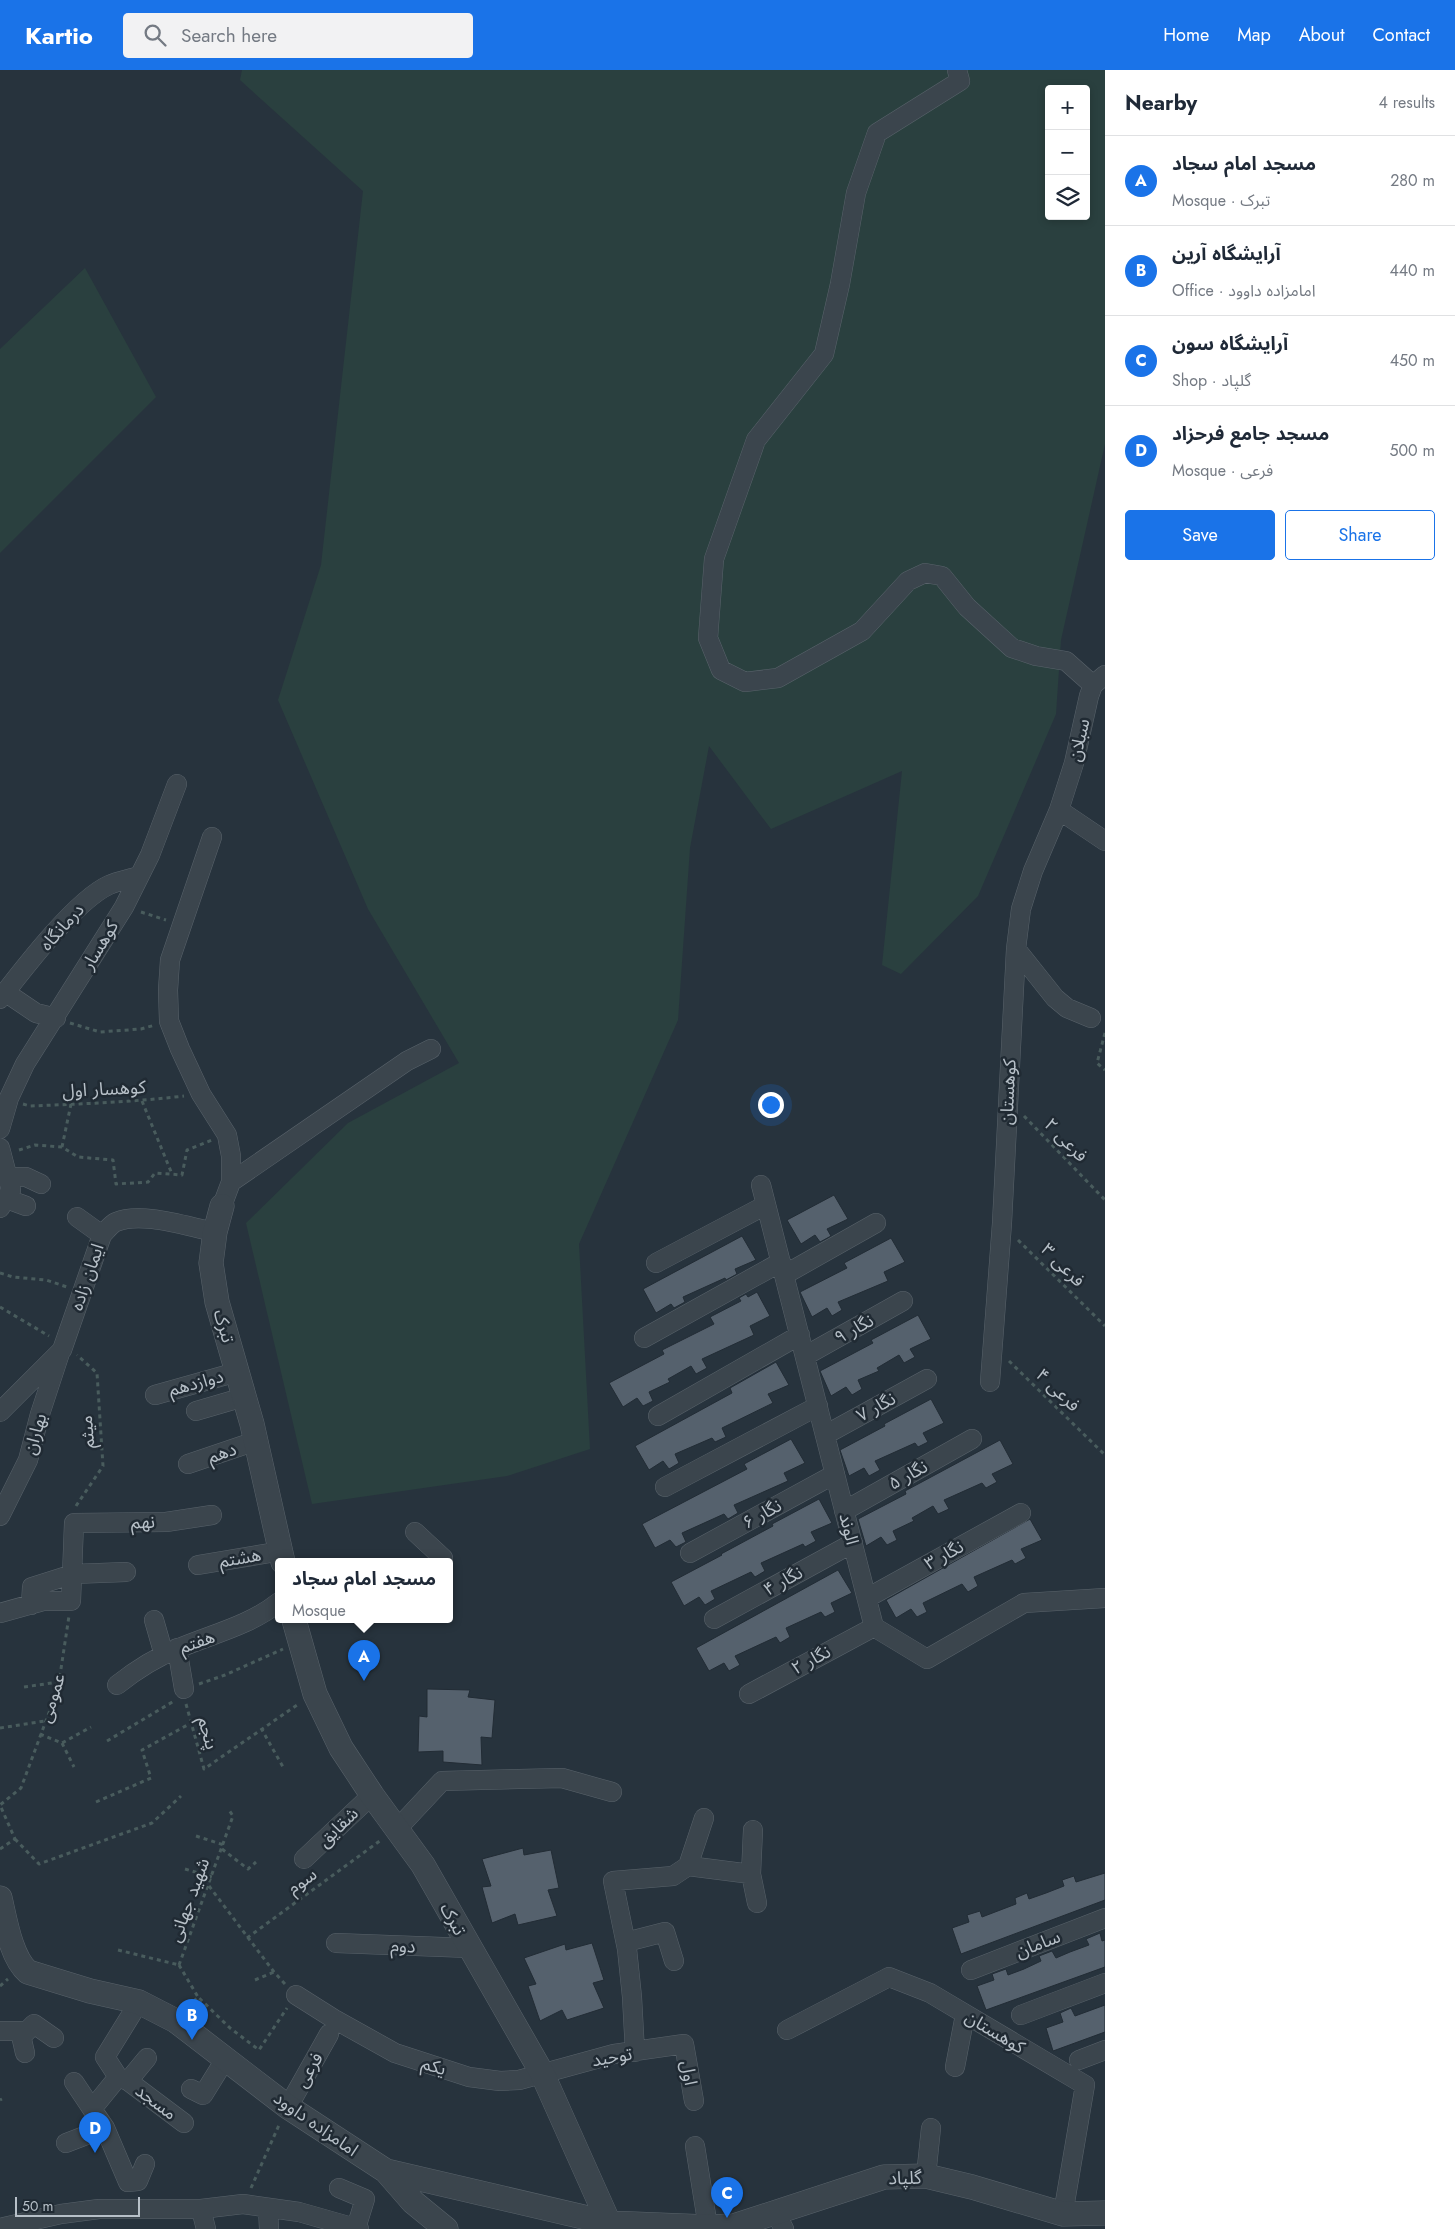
<!DOCTYPE html>
<meta charset="utf-8">
<style>
body{margin:0;font-family:Jost,"Noto Sans Arabic",sans-serif;background:#f2f2f3;color:#1f2937}
.controls{position:absolute;right:15px;top:15px;display:grid;overflow:hidden;border-radius:5px;box-shadow:0 2px 8px #0003}
.controls button{width:45px;height:45px;display:grid;place-items:center;padding:0;border:0;border-bottom:1px solid #e0e1e3;background:#fff;color:#1f2937;font:25px sans-serif}
.scale{position:absolute;left:15px;bottom:12px;width:125px;box-sizing:border-box;padding-left:5px;border:2px solid #b7c0c8;border-top:0;font-size:14px;line-height:18px;white-space:nowrap;color:#b7c0c8;-webkit-text-stroke:4px #202a33;paint-order:stroke}
.you{position:absolute;left:770px;top:1034px;width:18px;height:18px;margin:-12px;border:4px solid #fff;border-radius:50%;background:#1a73e8;box-shadow:0 0 0 8px #1a73e833}
.badge{display:grid;place-items:center;width:32px;height:32px;border-radius:50%;background:#1a73e8;color:#fff;font-size:16px;font-weight:700}
.pin{position:absolute;translate:-50% -41px;filter:drop-shadow(0 1px 2px #0008)}
.pin::after{content:'';position:absolute;top:26px;width:18px;height:15px;background:inherit;clip-path:polygon(0 0,100% 0,50% 100%)}
.popup{position:absolute;left:275px;top:1488px;width:178px;height:65px;box-sizing:border-box;display:grid;place-content:center;border-radius:5px;background:#fff;filter:drop-shadow(0 1px 4px #0005);font-size:16px;white-space:nowrap;color:#747a83}
.popup b{font-size:19px;color:#1f2937}
.popup::after{content:'';position:absolute;left:50%;top:100%;margin-left:-10px;border:10px solid transparent;border-top-color:#fff}
.list{margin:0;padding:0;list-style:none}
h2{display:flex;justify-content:space-between;align-items:center;height:65px;margin:0;padding:0 20px;font-size:21px}
h2 small{font-size:16px;font-weight:400;color:#747a83}
.list li{display:grid;grid-template-columns:32px 1fr auto;gap:15px;align-items:center;box-sizing:border-box;height:90px;padding:0 20px;border-top:1px solid #e0e1e3}
.list b{display:block;font-size:19px;white-space:nowrap}
.list p{margin:0;font-size:16px;white-space:nowrap;color:#747a83}
.list em{font-size:16px;font-style:normal;color:#747a83}
.actions{display:flex;gap:10px;padding:15px 20px}
.actions a{flex:1;padding:11px 0;border:1px solid #1a73e8;border-radius:5px;text-align:center;font-size:18px;color:#1a73e8}
.actions .main{background:#1a73e8;color:#fff}
.icon{flex:none;width:28px;height:28px;fill:none;stroke:currentColor;stroke-width:2;stroke-linecap:round;stroke-linejoin:round}
.map{position:relative;flex:none;width:1105px;height:2159px;overflow:hidden}
header{display:flex;align-items:center;gap:30px;box-sizing:border-box;height:70px;padding:0 25px;background:#1a73e8;color:#fff}
header strong{font-size:24px}
nav{display:flex;gap:28px;margin-inline-start:auto;font-size:18px}
.search{width:350px;height:45px;background:#f2f2f3;display:flex;align-items:center;gap:12px;box-sizing:border-box;padding:0 18px;border-radius:5px;color:#747a83;font-size:19px}
main{display:flex}
aside{flex:1;background:#fff}
.map>svg:first-child{display:block}
.green{fill:#2a403f;fill-rule:evenodd}
.building{fill:#55616d;stroke:#222c35}
.lines{fill:none;stroke-linecap:round;stroke-linejoin:round}
.minor-casing{stroke:#59636b;stroke-width:20}
.tertiary-casing{stroke:#59636b;stroke-width:25}
.path{stroke:#495c5d;stroke-width:3;stroke-dasharray:4 4;stroke-linecap:butt}
.minor{stroke:#3b454d;stroke-width:19}
.tertiary{stroke:#3b454d;stroke-width:24}
.labels{text-anchor:middle;stroke-width:5;stroke-linejoin:round;paint-order:stroke}
.street-label{font-size:18px;fill:#b7c0c8;stroke:#202a33}
</style>
<header>
<strong>Kartio</strong>
<div class="search"><svg class="icon" aria-label="search" viewBox="0 0 24 24"><circle cx="10" cy="10" r="6"/><path d="M15 15l6 6"/></svg>Search here</div>
<nav><a>Home</a><a>Map</a><a>About</a><a>Contact</a></nav>
</header>
<main>
<div class="map">
<svg width="1105" height="2159" viewBox="0 0 1105 2159">
<rect width="100%" height="100%" fill="#27333d"/>
<path class="green" d="M242,0H1105V374L1061,570L1056,644L978,826L901,904L882,895L902,701L771,759L709,676L690,778L678,950L579,1174L590,1379L507,1406L312,1434L246,1153L348,1053L459,993L368,839L278,630L321,495L363,121L240,10ZM1049,19H1086V146H1049Z
M85,198L156,327L0,483V279Z"/>
<path class="building" d="M834,1125L848,1149L827,1159L831,1166L820,1172L815,1165L801,1174L787,1150Z
M742,1166L756,1190L735,1199L737,1204L726,1210L725,1208L683,1227L685,1232L674,1238L671,1234L656,1243L643,1219Z
M891,1168L905,1192L884,1202L888,1211L838,1232L842,1240L832,1246L827,1238L812,1247L800,1222L847,1198L844,1193Z
M757,1222L770,1246L750,1256L754,1265L702,1289L707,1298L696,1304L691,1296L668,1309L670,1312L649,1322L653,1331L643,1336L637,1328L623,1337L609,1313L664,1284L662,1280L714,1254L710,1247L741,1231L739,1228L746,1224L748,1227Z
M918,1245L931,1269L910,1279L915,1287L904,1293L899,1285L877,1298L879,1301L858,1310L862,1319L852,1325L846,1317L831,1326L820,1301L873,1273L871,1270Z
M776,1292L789,1315L768,1324L773,1333L722,1358L726,1367L715,1372L712,1368L675,1384L679,1393L669,1399L663,1391L649,1400L635,1376L732,1323L730,1318Z
M931,1329L944,1353L923,1363L928,1372L918,1377L915,1373L875,1391L880,1400L869,1406L864,1398L849,1406L840,1380L885,1356L884,1354Z
M791,1369L805,1393L784,1403L788,1411L734,1435L738,1443L728,1449L724,1444L682,1463L686,1472L676,1477L670,1470L655,1478L642,1454L747,1399L744,1394Z
M1000,1370L1013,1394L992,1404L997,1412L986,1418L982,1413L944,1430L949,1439L938,1444L933,1436L912,1448L914,1451L893,1461L897,1470L887,1475L881,1467L866,1476L858,1449L906,1424L905,1421Z
M819,1429L832,1453L811,1462L816,1471L805,1477L803,1474L761,1493L765,1501L755,1507L751,1502L711,1521L715,1529L705,1535L699,1527L684,1536L671,1512L722,1485L721,1484L773,1456L772,1454Z
M1030,1449L1042,1470L1021,1479L1026,1488L1015,1494L1012,1490L974,1507L978,1516L968,1522L962,1514L923,1533L927,1542L917,1547L911,1539L896,1548L886,1530Z
M838,1500L852,1523L831,1533L835,1542L825,1547L821,1542L786,1558L790,1567L780,1573L776,1567L735,1586L740,1595L729,1601L724,1593L709,1601L696,1578Z
M427,1619L470,1620L468,1627L495,1630L492,1668L481,1667L482,1695L443,1692V1681L418,1682L419,1646L427,1647Z
M523,1778L524,1785L551,1780L559,1818L548,1820L557,1846L518,1855L515,1844L492,1853L482,1817L491,1816L482,1789Z
M1105,1803V1830L961,1884L952,1858L969,1852L967,1845L980,1841L982,1847L1016,1834L1015,1828L1027,1823L1029,1829L1046,1823L1064,1816L1062,1810L1074,1806L1076,1812Z
M1100,1863L1102,1871L1105,1870V1897L986,1940L977,1916L994,1910L992,1904L1006,1899L1008,1905L1024,1899L1041,1891L1039,1886L1052,1881L1056,1888L1070,1882L1089,1875L1086,1869Z
M592,1873L604,1910L593,1913L604,1938L567,1950L562,1940L540,1951L528,1916L536,1914L524,1888L565,1874L566,1880Z
M1105,1935V1962L1053,1981L1046,1958L1063,1952L1060,1943L1071,1938L1075,1946Z"/>
<g class="lines">
<defs>
<path id="minor" d="M957,0L960,11L877,63L856,123L840,214L824,284L756,370L714,489L708,568L721,600L745,612L778,608L862,561L908,511L925,503L942,506L967,537L1012,578L1036,586L1066,591L1093,615
M1059,740L1105,771
M212,767L170,890L168,920L169,951L180,979L201,1024L227,1065L231,1086V1112L222,1136
M1016,879L1055,928L1067,938L1091,948
M5,922L36,943L56,948
M0,929C24,898 76,830 109,815C118,811 130,809 139,806
M0,1059L9,1028L25,994L124,837L150,785L177,714
M0,1078L11,1120L0,1138
M9,1107H26L41,1114
M231,1112L407,991L431,979
M761,1115L874,1557L927,1589L1024,1533L1105,1528
M7,1129L26,1136
M77,1147L102,1165
M656,1193L766,1135
M784,1205L876,1153
M644,1268L781,1192
M805,1286L903,1231
M990,1312L1002,1153L1016,879L1021,839L1033,801L1059,740L1074,693L1089,626L1093,615L1105,605
M155,1325L237,1302
M196,1341L244,1327
M0,1342L62,1280L102,1165C106,1161 111,1154 116,1152C142,1141 188,1157 215,1162
M658,1346L800,1265
M825,1365L927,1309
M188,1394L256,1371
M665,1417L818,1336
M844,1441L972,1369
M0,1446L28,1390L40,1344L60,1283
M415,1462L443,1488V1492
M690,1483L835,1404
M198,1495L282,1481
M867,1528L1021,1443
M31,1535L32,1517L73,1504L126,1502
M0,1543L43,1531H71L74,1453L166,1452L212,1445
M714,1549L853,1473
M154,1550L164,1585
M177,1578L184,1619
M117,1615C136,1600 154,1588 177,1579C212,1564 249,1556 279,1532
M749,1624L874,1557
M398,1758L442,1711L562,1708L612,1722
M753,1760L751,1804L757,1833
M304,1789L372,1725
M688,1796L751,1804
M626,1872L665,1862L674,1891
M336,1873L469,1878
M971,1900L1105,1848
M296,1925L334,1949L395,1983L469,2007L500,2011L519,2010L614,1984L684,1974L694,2031
M1021,1945L1105,1913
M787,1960L889,1907L930,1923L1085,2015L1063,2144
M0,1961H20L25,1983
M22,1966L34,1954L54,1968
M635,1982L632,1927L627,1879L613,1811L673,1806L688,1796L704,1748
M1079,1990L1105,1980
M955,1997L965,1945
M118,2007L105,1987L139,1932
M128,2011L184,2053
M74,2012L92,2039
M191,2019L203,2025L226,1988
M288,2037L329,1964
M66,2073L105,2058
M695,2076L708,2157
M145,2094L138,2111L128,2112L105,2058L92,2039L118,2007L128,2011L147,1988
M926,2106L931,2058
M339,2118L365,2129L356,2158
M268,2138L269,2159
M201,2139L206,2159
M775,2142L784,2159
M4,2157L61,2144L99,2139H201L243,2134L299,2142L359,2159"/>
<path id="tertiary" d="M222,1136L215,1162L211,1193L217,1232L252,1354L283,1492
M294,1550L315,1624L341,1678L372,1725L423,1795L542,2003L609,2153
M0,1828C5,1849 11,1888 28,1902L90,1921L139,1932L176,1951L288,2037L386,2101L609,2153L708,2157L734,2156L884,2107L926,2106L972,2117L1063,2144L1105,2143
M386,2101L413,2132L446,2159"/>
</defs>
<use href="#minor" class="minor-casing"/>
<use href="#tertiary" class="tertiary-casing"/>
<path class="path" d="M141,842L166,850
M70,953L100,962L141,959L155,955
M1105,963L1097,993L1105,1000
M142,1031L172,1104
M23,1034L30,1036C81,1034 133,1032 184,1026
M1024,1046L1105,1130
M62,1077L71,1034
M19,1080L35,1075L62,1077L78,1087L113,1090L116,1114L148,1112L155,1103L182,1105L187,1080L212,1070
M1018,1170L1105,1256
M0,1203L13,1207L46,1210L67,1217
M0,1237L49,1266
M1009,1291L1105,1385
M76,1436L103,1396L97,1303L77,1285
M199,1614L225,1605L283,1579
M24,1617L59,1612
M186,1634L204,1699L300,1633
M0,1658L45,1651
M261,1658L283,1697
M40,1664L62,1673L91,1657
M107,1671L174,1631
M62,1673L74,1697
M96,1732L151,1708L142,1680L191,1653
M196,1766L224,1775
M15,1769L39,1794L152,1753L181,1726
M0,1779L15,1769L0,1735L21,1718L53,1632L59,1612L69,1546
M222,1779L248,1799L256,1792
M185,1799L212,1807
M209,1816L274,1902L285,1914
M247,1868L381,1770
M118,1880L179,1895
M179,1895L233,1746L229,1740
M179,1895L198,1927
M255,1910L274,1902
M0,1916L8,1909
M188,1937L198,1927L230,1958L259,1980L287,1938
M0,2030L2,2029
M251,2118L279,2055"/>
<use href="#minor" class="minor"/>
<use href="#tertiary" class="tertiary"/>
</g>
<g class="labels">
<g class="street-label">
<text transform="translate(1079 670) rotate(-77)" y="6">سبلان</text>
<text transform="translate(62 857) rotate(-48)" y="6">درمانگاه</text>
<text transform="translate(100 875) rotate(-59)" y="6">کوهسار</text>
<text transform="translate(104 1019) rotate(-3)" y="6">کوهسار اول</text>
<text transform="translate(1008 1022) rotate(-87)" y="6">کوهستان</text>
<text transform="translate(1066 1070) rotate(46)" y="6">فرعی ۲</text>
<text transform="translate(1063 1195) rotate(45)" y="6">فرعی ۳</text>
<text transform="translate(87 1207) rotate(-71)" y="6">ایمان زاده</text>
<text transform="translate(224 1256) rotate(74)" y="6">تبرک</text>
<text transform="translate(854 1259) rotate(-29)" y="6">نگار ۹</text>
<text transform="translate(196 1313) rotate(-15)" y="6">دوازدهم</text>
<text transform="translate(1058 1320) rotate(44)" y="6">فرعی ۴</text>
<text transform="translate(876 1337) rotate(-29)" y="6">نگار ۷</text>
<text transform="translate(87 1362) rotate(-94)" y="6">میثم</text>
<text transform="translate(35 1364) rotate(-74)" y="6">بهاران</text>
<text transform="translate(222 1383) rotate(-19)" y="6">دهم</text>
<text transform="translate(908 1405) rotate(-29)" y="6">نگار ۵</text>
<text transform="translate(762 1444) rotate(-29)" y="6">نگار ۶</text>
<text transform="translate(143 1452) rotate(-1)" y="6">نهم</text>
<text transform="translate(849 1459) rotate(76)" y="6">الوند</text>
<text transform="translate(944 1485) rotate(-29)" y="6">نگار ۳</text>
<text transform="translate(240 1488) rotate(-10)" y="6">هشتم</text>
<text transform="translate(783 1511) rotate(-29)" y="6">نگار ۴</text>
<text transform="translate(197 1572) rotate(-20)" y="6">هفتم</text>
<text transform="translate(811 1590) rotate(-28)" y="6">نگار ۲</text>
<text transform="translate(52 1628) rotate(-73)" y="6">عمومی</text>
<text transform="translate(208 1663) rotate(74)" y="6">پنجم</text>
<text transform="translate(338 1757) rotate(-44)" y="6">شقایق</text>
<text transform="translate(302 1811) rotate(-36)" y="6">سوم</text>
<text transform="translate(189 1830) rotate(-70)" y="6">شهید جهانی</text>
<text transform="translate(453 1849) rotate(61)" y="6">تبرک</text>
<text transform="translate(1038 1874) rotate(-21)" y="6">سامان</text>
<text transform="translate(403 1876) rotate(2)" y="6">دوم</text>
<text transform="translate(995 1962) rotate(31)" y="6">کوهستان</text>
<text transform="translate(612 1987) rotate(-10)" y="6">توحید</text>
<text transform="translate(434 1996) rotate(18)" y="6">یکم</text>
<text transform="translate(309 2000) rotate(-60)" y="6">فرعی</text>
<text transform="translate(689 2003) rotate(80)" y="6">اول</text>
<text transform="translate(156 2032) rotate(37)" y="6">مسجد</text>
<text transform="translate(316 2054) rotate(35)" y="6">امامزاده داوود</text>
<text transform="translate(905 2108) rotate(-1)" y="6">گلپاد</text>
</g>
</g>
</svg>
<div class="controls">
<button>+</button>
<button>−</button>
<button><svg class="icon" aria-label="layers" viewBox="0 0 24 24"><path d="M12 4l9 5-9 5-9-5zM3 14l9 5 9-5"/></svg></button>
</div>
<div class="scale">50 m</div>
<div class="you"></div>
<div class="pin badge" style="left:364px;top:1611px">A</div>
<div class="popup"><b>مسجد امام سجاد</b>Mosque</div>
<div class="pin badge" style="left:192px;top:1970px">B</div>
<div class="pin badge" style="left:727px;top:2148px">C</div>
<div class="pin badge" style="left:95px;top:2083px">D</div>
</div>
<aside>
<h2>Nearby<small>4 results</small></h2>
<ul class="list">
<li><span class="badge">A</span><div><b>مسجد امام سجاد</b><p>Mosque · تبرک</p></div><em>280 m</em></li>
<li><span class="badge">B</span><div><b>آرایشگاه آرین</b><p>Office · امامزاده داوود</p></div><em>440 m</em></li>
<li><span class="badge">C</span><div><b>آرایشگاه سون</b><p>Shop · گلپاد</p></div><em>450 m</em></li>
<li><span class="badge">D</span><div><b>مسجد جامع فرحزاد</b><p>Mosque · فرعی</p></div><em>500 m</em></li>
</ul>
<div class="actions"><a class="main">Save</a><a>Share</a></div>
</aside>
</main>
